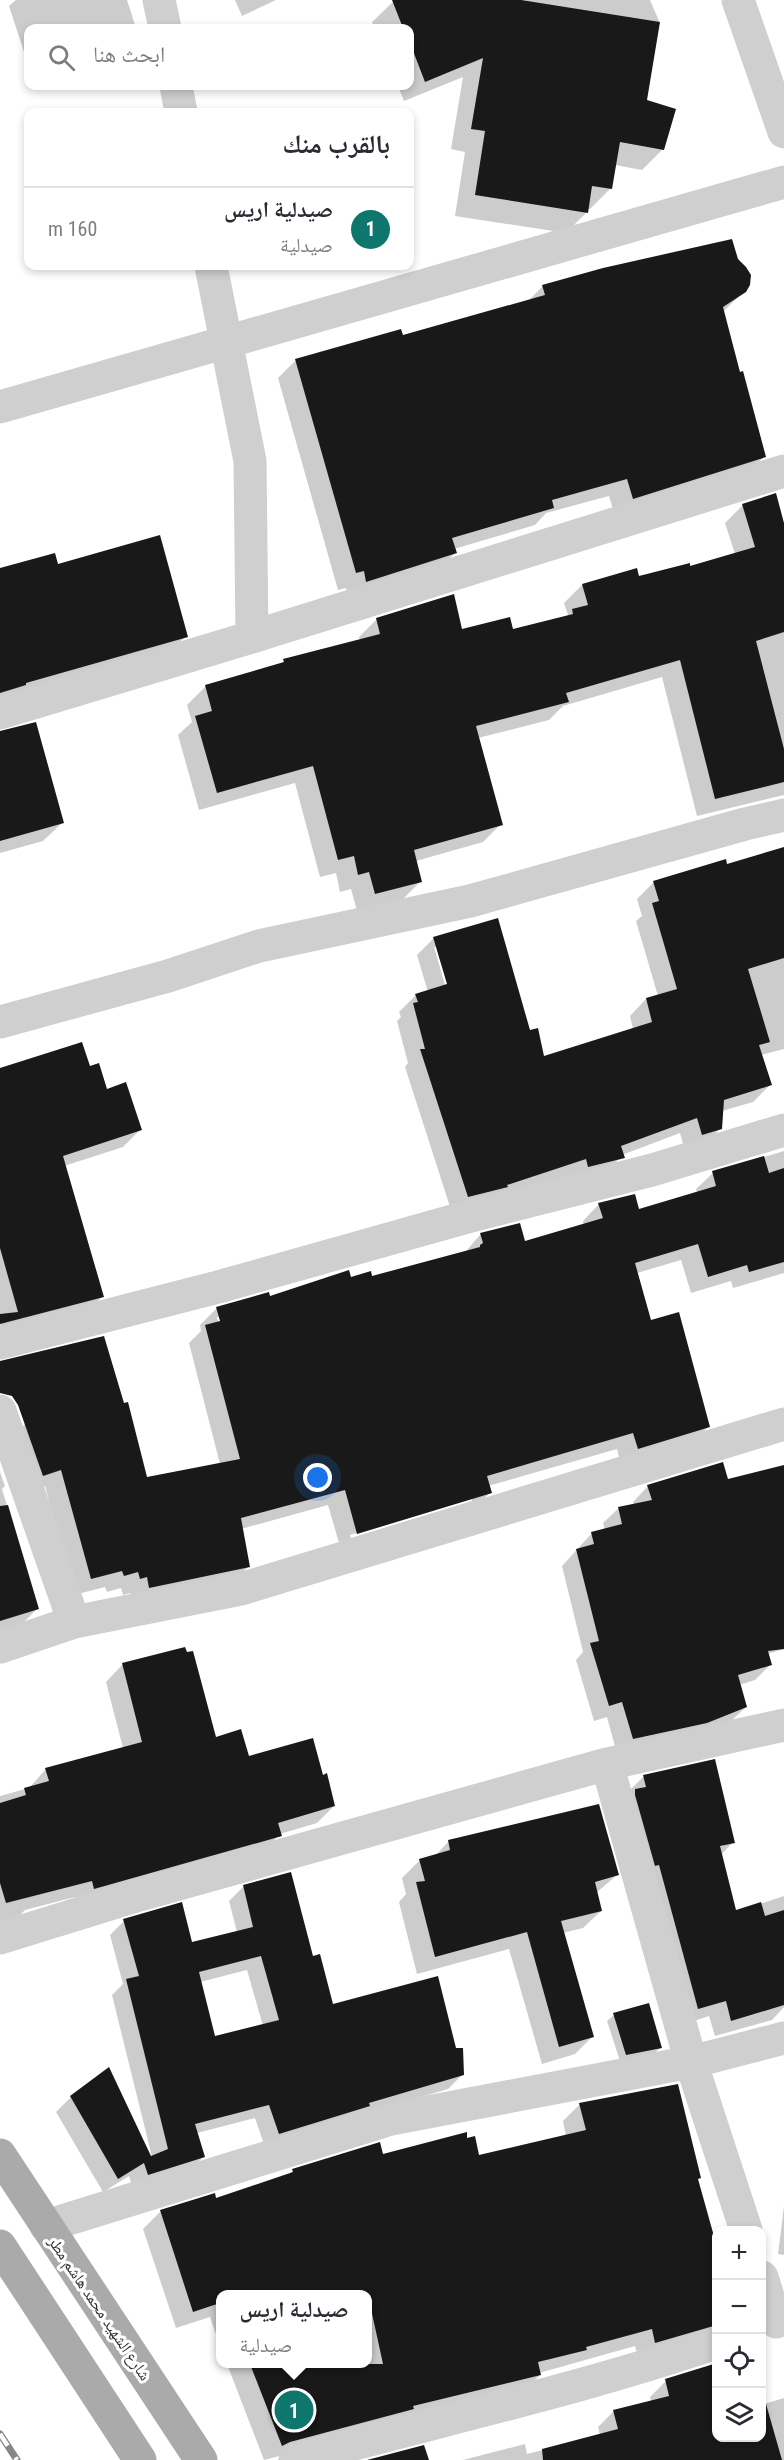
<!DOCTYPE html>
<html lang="ar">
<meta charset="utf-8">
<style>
body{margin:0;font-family:"Roboto Condensed","Noto Naskh Arabic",sans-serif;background:#f2f2f3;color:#2b2b33;direction:rtl}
.controls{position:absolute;right:18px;bottom:18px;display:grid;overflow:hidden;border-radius:12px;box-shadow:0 3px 9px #0003}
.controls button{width:54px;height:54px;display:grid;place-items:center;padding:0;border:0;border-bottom:2px solid #e1e1e2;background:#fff;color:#2b2b33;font:30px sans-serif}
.you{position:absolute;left:318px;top:1478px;width:21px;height:21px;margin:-15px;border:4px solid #fff;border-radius:50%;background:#1a73e8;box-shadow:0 0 0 9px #1a73e833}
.badge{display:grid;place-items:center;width:39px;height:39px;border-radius:50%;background:#0f766e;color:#fff;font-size:20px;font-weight:700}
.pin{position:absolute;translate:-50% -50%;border:3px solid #fff;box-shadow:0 2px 6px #0006}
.popup{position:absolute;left:216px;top:2290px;width:156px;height:78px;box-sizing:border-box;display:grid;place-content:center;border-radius:12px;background:#fff;filter:drop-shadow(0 2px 4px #0005);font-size:20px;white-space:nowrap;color:#7c7c81}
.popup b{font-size:22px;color:#2b2b33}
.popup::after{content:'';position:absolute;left:50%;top:100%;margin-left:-12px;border:12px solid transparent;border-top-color:#fff}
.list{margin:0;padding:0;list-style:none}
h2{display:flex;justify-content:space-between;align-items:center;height:78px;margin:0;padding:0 24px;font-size:26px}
h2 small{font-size:20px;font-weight:400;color:#7c7c81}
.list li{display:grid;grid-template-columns:39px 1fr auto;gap:18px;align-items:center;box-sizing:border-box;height:84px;padding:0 24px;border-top:2px solid #e1e1e2}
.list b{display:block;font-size:22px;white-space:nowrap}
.list p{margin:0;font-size:20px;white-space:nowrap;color:#7c7c81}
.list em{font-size:20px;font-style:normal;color:#7c7c81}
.icon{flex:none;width:33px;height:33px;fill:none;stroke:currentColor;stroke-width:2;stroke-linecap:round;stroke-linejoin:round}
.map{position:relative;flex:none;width:784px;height:2460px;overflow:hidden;direction:ltr}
.search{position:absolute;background:#fff;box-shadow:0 3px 9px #0003;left:24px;top:24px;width:390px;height:66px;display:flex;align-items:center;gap:15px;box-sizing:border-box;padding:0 21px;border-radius:12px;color:#7c7c81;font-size:22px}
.panel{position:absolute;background:#fff;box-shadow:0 3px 9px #0003;left:24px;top:108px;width:390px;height:162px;border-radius:12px;direction:rtl}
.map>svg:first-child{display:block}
.shadow{fill:#0003;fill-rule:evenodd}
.building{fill:#191919;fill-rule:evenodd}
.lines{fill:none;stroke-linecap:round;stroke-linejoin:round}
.minor{stroke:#cfcfcf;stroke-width:33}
.major{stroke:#aaa;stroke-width:33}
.rail-casing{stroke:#878787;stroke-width:7}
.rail{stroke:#fff;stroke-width:4.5;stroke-dasharray:14;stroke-linecap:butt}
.labels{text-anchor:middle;stroke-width:6;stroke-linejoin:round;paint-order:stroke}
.street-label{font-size:16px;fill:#323232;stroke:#fff}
</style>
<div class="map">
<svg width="784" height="2460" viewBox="0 0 784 2460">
<rect width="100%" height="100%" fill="#fff"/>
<path class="shadow" d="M16,0H127L136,28H28V53L25,55L9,6Z
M235,0H276L242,16Z
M395,0H650L659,21L646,101L663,149L642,170L615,165L611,188L590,209H587V212L566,233L455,216L465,152L451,149L463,77L404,101L398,86H410V28H374L372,22Z
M543,286L744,291L723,312L739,374L764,457L746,475L615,516L609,496L546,513L535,525L454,549L455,553L437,571L349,599L346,588L338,590L278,378L296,360L402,336L527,302Z
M743,505L784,527V795L697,816L662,677L563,706L549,720L478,738L501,824L483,842L416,861L421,881L403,899L357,911L351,889L340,892L336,873L320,877L295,783L199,810L178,735L192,722L187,705L205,687L280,665L284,661L360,641L359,637L377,619L461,631H512L565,618L568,615L564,603L582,585L689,568L735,554L725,523Z
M57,566L186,636L167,655L0,706V570Z
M0,732L62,823L43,841L0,853Z
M784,848V1049L761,1055L770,1085L753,1102L722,1111L721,1128L704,1145L685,1151L680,1133L622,1155L606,1174L452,1213L405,1067L408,1063L397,1021L401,1017L399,1012L416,995L428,992L417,955L434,938L529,1032L543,1058L633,1029L630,1016L646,999L658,996L636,921L642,916L637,899L654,882L726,866ZM434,947H438L450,991L447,992Z
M89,1068L140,1130L123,1147L64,1166L102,1297L85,1314L3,1335L0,1324V1069Z
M784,1151V1273L733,1288L731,1281L691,1293L681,1260L637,1273L650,1321L709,1426L692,1443L621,1465L617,1449L488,1486L490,1493L473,1509L341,1550L328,1505L241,1529L249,1566L232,1583L133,1604L130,1593L123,1595L121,1588L107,1592L105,1587L74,1595L45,1486L26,1492L21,1428L27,1422L146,1479L220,1464L189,1343L201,1331L200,1325L217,1308L350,1279L371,1278L465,1252L481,1234L525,1243L584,1226L583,1221L599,1204L638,1210L697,1193L696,1189L713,1173ZM217,1317H220V1329ZM472,1498V1501L351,1538L350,1535Z
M784,1467V1649L767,1654L771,1664L755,1680L739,1685L746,1707L730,1722L617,1754L607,1717L594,1721L576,1660L583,1652L562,1566L592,1533L605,1530L603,1523L619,1508L634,1505L633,1502L648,1486L727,1480Z
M0,1472L5,1486L2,1489L38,1608L23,1623L0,1630Z
M123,1664L215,1739L248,1758L323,1777L334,1806L317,1823L280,1834L263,1852L77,1906L75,1897L25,1910L13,1922L0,1926V1796L29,1788L46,1769L123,1748L106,1682Z
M643,1777L733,1842L721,1855L735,1912L784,1896V2007L772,2020L715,2036L709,2016L682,2025L627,1793Z
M448,1842L617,1875L596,1893L601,1911L583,1928L563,1933L593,2036L575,2054L542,2064L509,1949L417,1974L399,1902L406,1894L402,1878L420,1860L434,1857Z
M290,1874L312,1958L332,2005L463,2074L448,2089L359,2115L265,2147L255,2118L197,2133L203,2157L189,2171L133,2188L129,2176L103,2192L56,2112L71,2097L108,2070L150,2158L152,2157L112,1995L123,1984L110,1935L124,1921L191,1944L237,1932L229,1901L243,1887ZM247,1970L263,2026L214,2038L200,1982Z
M614,2015L660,2048L653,2055L620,2061L607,2021Z
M580,2104L699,2178L696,2181L716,2259V2339L639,2359L635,2346L539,2373L540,2375L523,2392L264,2460L227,2364H368V2294H220V2346L210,2317L176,2328L143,2229L160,2212L214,2195L215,2200L289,2175L293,2171L466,2140L478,2157L566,2136L563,2121Z
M784,2206V2255L778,2254Z
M666,2381L716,2438H762V2396L764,2404L784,2398V2460H463L525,2444L527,2454L600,2435L598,2427L614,2411L651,2402L650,2397Z"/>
<path class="building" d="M392,0H521L660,22L647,100L676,109L664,150L620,142L612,189L592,186L588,213L475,195L485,131L471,129L483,58L425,82L410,43V28H403Z
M732,239L738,259L746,267L751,275L750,285L746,292L723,307L740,372L743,371L766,457L633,499L627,479L552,500L554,508L452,538L457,553L366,582L364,571L356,573L295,359L401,329L403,335L545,295L542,285L603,268Z
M776,493L784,523V632L756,641L784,749V782L715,799L680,660L566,693L569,702L476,726L503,825L414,850L422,882L375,894L369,872L358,875L354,856L338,860L313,766L217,793L195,716L212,711L205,685L284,662L283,659L380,634L376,618L454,594L462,629L510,617L513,629L573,614L572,609L588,605L582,584L637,568L639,576L690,563V566L755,547L742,504Z
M160,535L188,637L26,683V685L0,693V568L55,553L58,564Z
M36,722L64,823L0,841V731Z
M784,847V958L748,969L770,1042L759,1045L772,1085L724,1100L722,1129L702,1135L697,1118L621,1146L625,1158L588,1167L586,1159L507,1185L508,1187L468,1197L420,1049H425L413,1003L418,1002L415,994L447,984L433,937L498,918L530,1030L538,1028L544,1056L652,1022L646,998L677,989L652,903L659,901L653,881L726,859L727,864Z
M82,1042L90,1066L99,1063L107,1089L126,1082L142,1130L63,1156L104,1297L0,1324V1314L18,1312L0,1248V1068Z
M764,1156L769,1173L784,1168V1262L749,1272L747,1265L708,1277L698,1244L635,1263L651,1320L679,1312L710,1427L638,1449L633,1433L487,1476L492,1493L357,1534L345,1490L241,1518L250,1567L149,1588L147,1577L140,1579L138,1572L124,1576L122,1571L91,1579L61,1470L43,1476L18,1405L12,1396L0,1393V1361L104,1336L124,1403L128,1402L147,1477L240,1459L205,1325L220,1321L216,1307L269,1292L270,1296L349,1270L351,1277L371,1271L372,1276L480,1247V1245L483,1243L480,1233L520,1223L525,1241L603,1218L598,1203L635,1194L639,1209L716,1186L712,1171Z
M723,1462L728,1479L784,1465V1649L768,1651L772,1665L738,1675L747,1707L707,1723L633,1739L622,1702L609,1706L590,1643L599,1641L576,1549L594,1544L591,1532L622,1524L618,1507L652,1500L647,1485Z
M8,1505L39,1609L0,1621V1506Z
M185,1647L187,1652L193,1651L216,1737L241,1729L249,1756L313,1738L323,1775L327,1773L335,1806L278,1823L282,1836L94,1889L92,1881L6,1903L0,1883V1803L26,1795L24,1788L49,1781L45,1768L142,1742L122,1663Z
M715,1759L735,1843L720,1846L736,1910L761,1902L765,1916L784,1910V2005L731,2021L726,2001L698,2009L659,1865L655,1866L635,1795V1789L646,1787L643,1775Z
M599,1804L619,1875L595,1882L602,1911L561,1921L594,2037L559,2047L527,1932L435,1957L416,1882L425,1881L419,1859L450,1850L448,1840Z
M291,1872L313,1956L320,1954L333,2004L438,1976L456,2048H463L464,2075L369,2103L370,2106L279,2134L269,2105L195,2124L205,2157L148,2175L144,2163L118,2179L70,2096L109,2067L151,2156L168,2149L126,1979L139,1976L123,1919L182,1902L192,1942L253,1927L243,1885ZM261,1956L279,2020L215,2036L199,1972Z
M649,2003L662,2048L626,2055L613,2013Z
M678,2084L701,2178L698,2179L717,2247V2325L655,2343L652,2329L586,2347L587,2350L538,2362L541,2375L413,2406L414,2409L290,2442L282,2446L250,2364H383L368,2295H220V2303L193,2312L160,2210L215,2193L216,2198L293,2172L292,2169L380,2142L383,2154L467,2132V2138L475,2136L479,2155L586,2130L579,2103Z
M717,2363V2438H762V2390L782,2460H543L542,2449L618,2429L613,2410L669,2396L665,2379Z
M424,2445L429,2460H367Z"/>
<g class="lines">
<path class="minor" d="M159,0L165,28
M738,0L784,132
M176,86L181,112
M211,266L250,461L252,637
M0,407L784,182
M0,713L252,637L784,471
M0,1022L168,976L259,946L470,901L745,824L784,815
M0,1343L218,1287L467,1217L652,1170L784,1130
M0,1411L74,1622
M0,1647L74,1622L241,1589L784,1424
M607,1764L691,2062L746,2230
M0,1938L139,1895L607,1764L784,1725
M46,2226L391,2119L691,2062L784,2038
M762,2277L776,2322
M295,2460C435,2421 579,2390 716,2343"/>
<path class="major" d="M0,2155L201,2460
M0,2246L140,2460"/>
<defs>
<path id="rail" d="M0,2434L17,2460"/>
</defs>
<use href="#rail" class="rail-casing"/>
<use href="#rail" class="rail"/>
</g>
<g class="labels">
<g class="street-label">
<text transform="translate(100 2308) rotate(56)" y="6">شارع الشهيد محمد هاشم مطر</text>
</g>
</g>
</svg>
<div class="controls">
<button>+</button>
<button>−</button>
<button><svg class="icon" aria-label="locate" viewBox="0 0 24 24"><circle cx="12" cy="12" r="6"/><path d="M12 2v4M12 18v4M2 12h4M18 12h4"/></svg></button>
<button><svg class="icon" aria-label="layers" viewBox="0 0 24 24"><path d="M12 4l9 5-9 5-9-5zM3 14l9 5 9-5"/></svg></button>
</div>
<div class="you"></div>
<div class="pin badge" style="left:294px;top:2410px">1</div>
<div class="popup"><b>صيدلية اريس</b>صيدلية</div>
<div class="search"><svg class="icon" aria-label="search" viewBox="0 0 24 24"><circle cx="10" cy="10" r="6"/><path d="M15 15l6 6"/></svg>ابحث هنا</div>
<section class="panel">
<h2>بالقرب منك<small></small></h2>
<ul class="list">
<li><span class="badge">1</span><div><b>صيدلية اريس</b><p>صيدلية</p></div><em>160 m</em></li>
</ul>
</section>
</div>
